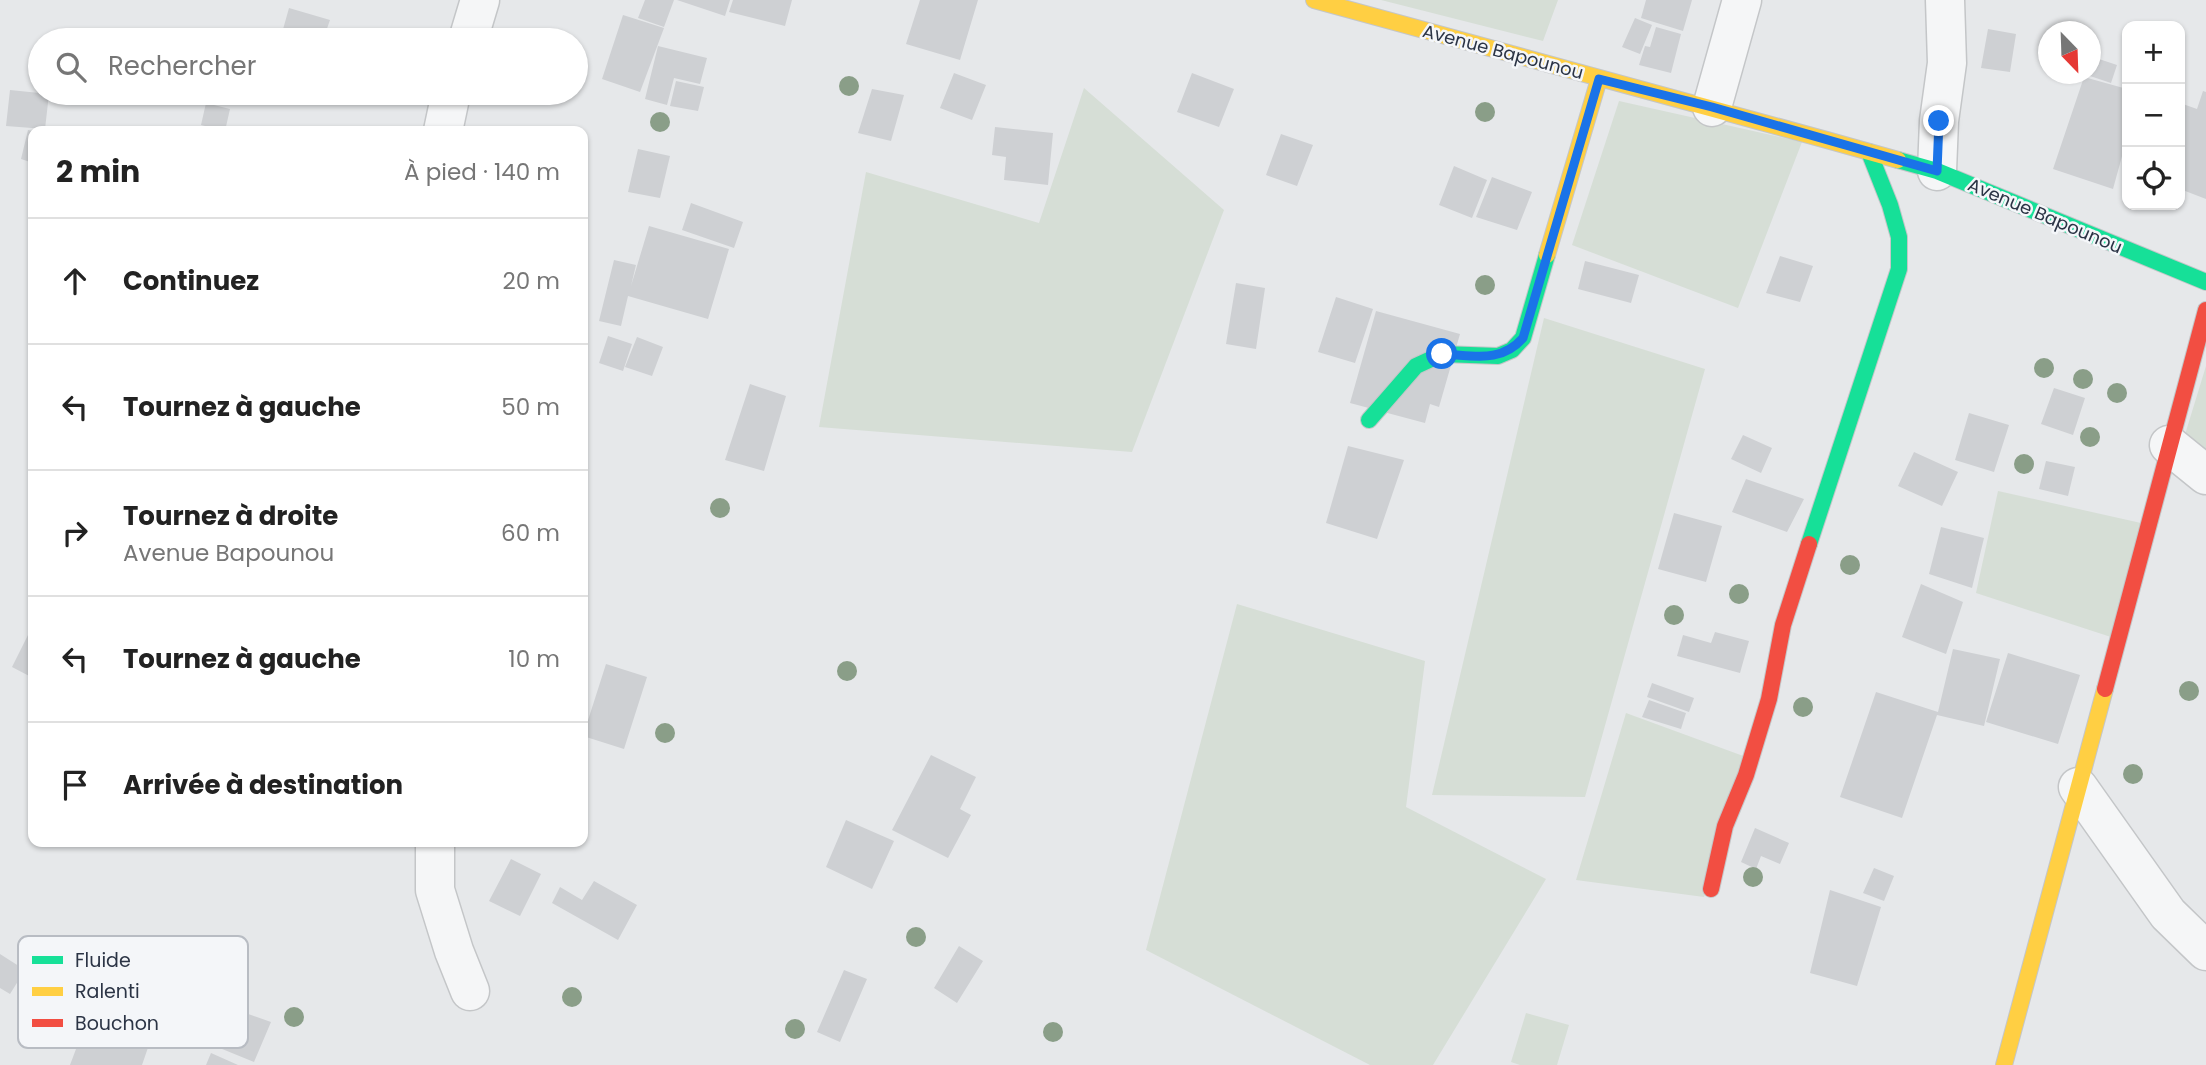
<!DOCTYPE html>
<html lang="fr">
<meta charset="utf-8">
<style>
body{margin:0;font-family:Poppins,sans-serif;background:#f2f2f2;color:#222}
.controls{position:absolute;right:21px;top:21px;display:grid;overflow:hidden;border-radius:14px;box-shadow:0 2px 5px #0004}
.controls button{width:63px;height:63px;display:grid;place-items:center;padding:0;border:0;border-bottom:2px solid #e0e0e0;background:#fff;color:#222;font:35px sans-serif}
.compass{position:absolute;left:2038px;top:21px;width:63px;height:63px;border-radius:50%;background:#fff;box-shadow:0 2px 5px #0004;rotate:157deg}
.stop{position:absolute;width:21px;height:21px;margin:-16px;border:5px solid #1a73e8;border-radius:50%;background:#fff}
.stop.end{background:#1a73e8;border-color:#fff;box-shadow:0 2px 7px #0008}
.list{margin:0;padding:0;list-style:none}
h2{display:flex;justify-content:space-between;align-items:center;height:91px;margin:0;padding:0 28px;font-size:30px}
h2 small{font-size:23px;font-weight:400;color:#767676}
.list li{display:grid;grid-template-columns:46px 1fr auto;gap:21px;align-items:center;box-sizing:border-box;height:126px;padding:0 28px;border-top:2px solid #e0e0e0}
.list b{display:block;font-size:26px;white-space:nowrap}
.list p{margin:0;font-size:23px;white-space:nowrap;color:#767676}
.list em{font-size:23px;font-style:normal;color:#767676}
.icon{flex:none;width:38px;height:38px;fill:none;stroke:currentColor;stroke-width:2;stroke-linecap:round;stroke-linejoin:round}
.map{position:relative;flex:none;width:2206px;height:1065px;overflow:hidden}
.search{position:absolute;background:#fff;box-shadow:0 2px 5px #0004;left:28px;top:28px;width:560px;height:77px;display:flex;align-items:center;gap:18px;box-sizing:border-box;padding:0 24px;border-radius:38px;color:#767676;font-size:26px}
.panel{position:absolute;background:#fff;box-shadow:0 2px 5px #0004;left:28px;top:126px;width:560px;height:721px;border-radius:14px}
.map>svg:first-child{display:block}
.green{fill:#d6ded6}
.building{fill:#ced0d3}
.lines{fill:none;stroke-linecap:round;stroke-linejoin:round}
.street-casing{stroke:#c4c6c8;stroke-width:41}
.fast-casing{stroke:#c4c6c8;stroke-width:18}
.slow-casing{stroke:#c4c6c8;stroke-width:18}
.jam-casing{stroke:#c4c6c8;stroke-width:18}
.street{stroke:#f5f6f7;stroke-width:38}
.fast{stroke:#16e098;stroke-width:16}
.slow{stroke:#ffcf43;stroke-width:16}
.jam{stroke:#f24e42;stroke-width:16}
.tree{fill:#8a9e88}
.route{stroke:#1a73e8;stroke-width:9}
.labels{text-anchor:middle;stroke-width:5;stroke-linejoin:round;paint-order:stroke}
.street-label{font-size:18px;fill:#2b3445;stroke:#f4f6f9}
.key{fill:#f4f6f9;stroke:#b8bcc3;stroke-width:2}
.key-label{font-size:19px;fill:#2b3445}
</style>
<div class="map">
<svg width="2206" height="1065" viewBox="0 0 2206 1065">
<rect width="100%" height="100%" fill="#e6e8ea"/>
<path class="green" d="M1381,0H1558L1543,41Z
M1084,88L1224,210L1132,452L819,427L866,172L1039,223Z
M1619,101L1802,142L1738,308L1572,245Z
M1544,318L1705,369L1585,797L1432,795Z
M2206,366V460L2183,441Z
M1998,491L2141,523L2111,637L1976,593Z
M1237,604L1425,661L1406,807L1546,879L1433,1065H1370L1146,950Z
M1626,713L1746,757L1704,897L1576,880Z
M1526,1013L1569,1025L1557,1065H1520L1511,1062Z"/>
<path class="building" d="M645,0H674L664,27L638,18Z
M677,0H730L725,16Z
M733,0H792L785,26L729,12Z
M920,0H978L960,60L906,44Z
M1646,0H1692L1683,31L1641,18Z
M289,8L330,20L323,40H280Z
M623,15L664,28L640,92L602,79Z
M1635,18L1652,25L1640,54L1622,47Z
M1656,27L1681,34L1671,73L1639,65L1645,46L1650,47Z
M1988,29L2016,34L2010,72L1981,68Z
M658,46L707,58L700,84L674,78L667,105L645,99Z
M2090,56L2117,65L2111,83L2084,74H2090Z
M954,73L986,85L972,120L940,108Z
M1192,73L1234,89L1219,127L1177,112Z
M2084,77L2127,89V138L2113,189L2053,169Z
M676,81L704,87L698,111L670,106Z
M872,89L904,95L891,141L858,133Z
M10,90L49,94L45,129L6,126Z
M2203,91L2206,92V199L2180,189V103L2197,109Z
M206,103L230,109L225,131L201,125Z
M995,127L1053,133L1048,185L1004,180L1006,157L992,155Z
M28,130L33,131V163L21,159Z
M1281,134L1313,145L1297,186L1266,175Z
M638,149L670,156L660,198L628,192Z
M1454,166L1487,180L1472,218L1439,205Z
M1492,177L1532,192L1517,230L1476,217Z
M691,203L743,222L734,248L682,230Z
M649,226L729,249L708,319L628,296L621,326L599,321L614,260L636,265L631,286Z
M1780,256L1813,266L1800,302L1766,293Z
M1585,261L1639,275L1631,303L1578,289Z
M1236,283L1265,288L1256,349L1226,344Z
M1336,297L1373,309L1355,363L1318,352Z
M1376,311L1460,334L1439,407L1430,404L1425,423L1350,403Z
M608,336L632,344L623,371L599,363Z
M637,337L663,347L652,376L625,367Z
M750,384L786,396L764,471L725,460Z
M2054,388L2085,398L2073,435L2041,424Z
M1969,413L2009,425L1994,472L1955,460Z
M1743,435L1772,448L1761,473L1731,459Z
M1348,446L1404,460L1377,539L1326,523Z
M1914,452L1958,472L1942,506L1898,486Z
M2046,461L2075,467L2068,496L2039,489Z
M1746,479L1804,499L1787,532L1732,512Z
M1674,513L1722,526L1706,582L1658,569Z
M1941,527L1984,538L1972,588L1929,574Z
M1921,584L1963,602L1946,654L1902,637Z
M33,625V678L12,667Z
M1715,632L1749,641L1740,673L1677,656L1683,635L1711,643Z
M1953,649L2000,659L1984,726L1937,715L1902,818L1840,797L1876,692L1938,712Z
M2008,653L2080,675L2058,744L1986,722Z
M606,664L647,677L624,749L583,736Z
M1652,683L1694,698L1689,712L1647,697Z
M1649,700L1686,713L1681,729L1642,717Z
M931,755L976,777L960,809L971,815L948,858L892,830Z
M846,820L894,841L872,889L826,867Z
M1755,828L1789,843L1780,864L1761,856L1756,869L1741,862Z
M511,859L541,874L520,916L489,901Z
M1874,868L1894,876L1884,901L1863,893Z
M594,881L637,905L618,940L552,903L560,887L582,900Z
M1830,890L1881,907L1857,986L1810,973Z
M959,946L983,961L957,1003L934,988Z
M0,954L25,970L10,994L0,988Z
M844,970L867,979L840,1042L817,1032Z
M220,1004L271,1022L254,1062L205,1042Z
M90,1012L152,1036L142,1065H70Z
M211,1053L238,1065H206Z"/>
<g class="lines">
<defs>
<path id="street" d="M468,40L480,0
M1712,107L1742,0
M443,131L451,93
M1937,171L1939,121L1947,63L1945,0
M2169,445L2206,475
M2078,787L2168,914L2206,951
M435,842V890L454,951L470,991"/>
<path id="fast" d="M1898,160L1937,171L2206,282
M1369,420L1416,366L1442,354L1498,356L1512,350L1523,338L1547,255
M1809,544L1899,269V237L1890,205L1869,152"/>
<path id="slow" d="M1314,0C1509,54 1704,105 1898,160
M1547,255L1599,79
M2004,1065L2105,689"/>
<path id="jam" d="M2105,689L2206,310
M1711,889L1725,826L1746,775L1769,699L1783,625L1809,544"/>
</defs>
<use href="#street" class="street-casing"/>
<use href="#fast" class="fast-casing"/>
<use href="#slow" class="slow-casing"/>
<use href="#jam" class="jam-casing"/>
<use href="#street" class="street"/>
<use href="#fast" class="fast"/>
<use href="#slow" class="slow"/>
<use href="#jam" class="jam"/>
</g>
<g class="tree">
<circle cx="849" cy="86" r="10"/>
<circle cx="1485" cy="112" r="10"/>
<circle cx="660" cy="122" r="10"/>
<circle cx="1485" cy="285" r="10"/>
<circle cx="2044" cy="368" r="10"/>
<circle cx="2083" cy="379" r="10"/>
<circle cx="2117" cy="393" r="10"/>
<circle cx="2090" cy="437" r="10"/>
<circle cx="2024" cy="464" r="10"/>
<circle cx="720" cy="508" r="10"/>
<circle cx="1850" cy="565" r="10"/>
<circle cx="1739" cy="594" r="10"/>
<circle cx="1674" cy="615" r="10"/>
<circle cx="847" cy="671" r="10"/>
<circle cx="2189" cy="691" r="10"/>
<circle cx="1803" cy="707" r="10"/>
<circle cx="665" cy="733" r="10"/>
<circle cx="2133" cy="774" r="10"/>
<circle cx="1753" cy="877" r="10"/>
<circle cx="916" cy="937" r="10"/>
<circle cx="572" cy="997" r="10"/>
<circle cx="294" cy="1017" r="10"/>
<circle cx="795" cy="1029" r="10"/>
<circle cx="1053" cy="1032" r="10"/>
</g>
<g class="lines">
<path class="route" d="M1442,354C1473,355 1500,364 1523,338L1599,79L1712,107L1937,171L1939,121"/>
</g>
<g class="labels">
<g class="street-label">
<text transform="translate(1503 52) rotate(15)" y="6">Avenue Bapounou</text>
<text transform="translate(2045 216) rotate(23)" y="6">Avenue Bapounou</text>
</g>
</g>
<rect x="18" y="936" width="230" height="112" rx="10" class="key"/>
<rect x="32" y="956" width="31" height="8" fill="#16e098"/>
<rect x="32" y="987" width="31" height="9" fill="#ffcf43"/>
<rect x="32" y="1019" width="31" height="8" fill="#f24e42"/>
<g class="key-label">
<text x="75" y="967">Fluide</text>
<text x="75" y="998">Ralenti</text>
<text x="75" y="1030">Bouchon</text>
</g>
</svg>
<div class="controls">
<button>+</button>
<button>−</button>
<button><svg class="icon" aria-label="locate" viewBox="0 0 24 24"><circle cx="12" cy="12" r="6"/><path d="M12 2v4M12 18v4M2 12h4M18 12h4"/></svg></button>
</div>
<svg class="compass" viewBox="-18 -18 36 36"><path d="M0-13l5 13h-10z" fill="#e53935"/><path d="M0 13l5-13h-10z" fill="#767676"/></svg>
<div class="stop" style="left:1442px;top:354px"></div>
<div class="stop end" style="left:1939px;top:121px"></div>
<div class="search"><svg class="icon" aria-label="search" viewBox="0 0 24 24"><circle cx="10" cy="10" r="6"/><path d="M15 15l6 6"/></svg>Rechercher</div>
<section class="panel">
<h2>2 min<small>À pied · 140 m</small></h2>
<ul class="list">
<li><svg class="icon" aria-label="ahead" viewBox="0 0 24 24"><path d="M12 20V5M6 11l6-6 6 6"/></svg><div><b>Continuez</b></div><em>20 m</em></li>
<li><svg class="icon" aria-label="left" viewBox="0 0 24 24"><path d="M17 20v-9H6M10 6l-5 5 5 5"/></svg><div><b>Tournez à gauche</b></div><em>50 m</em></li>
<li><svg class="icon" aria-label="right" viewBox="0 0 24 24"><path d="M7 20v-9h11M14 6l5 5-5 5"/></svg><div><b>Tournez à droite</b><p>Avenue Bapounou</p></div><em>60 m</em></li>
<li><svg class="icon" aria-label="left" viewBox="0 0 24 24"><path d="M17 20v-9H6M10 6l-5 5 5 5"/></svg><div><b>Tournez à gauche</b></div><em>10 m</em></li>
<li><svg class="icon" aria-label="arrive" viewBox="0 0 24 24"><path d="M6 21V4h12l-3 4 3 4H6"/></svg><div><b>Arrivée à destination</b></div></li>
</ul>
</section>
</div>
